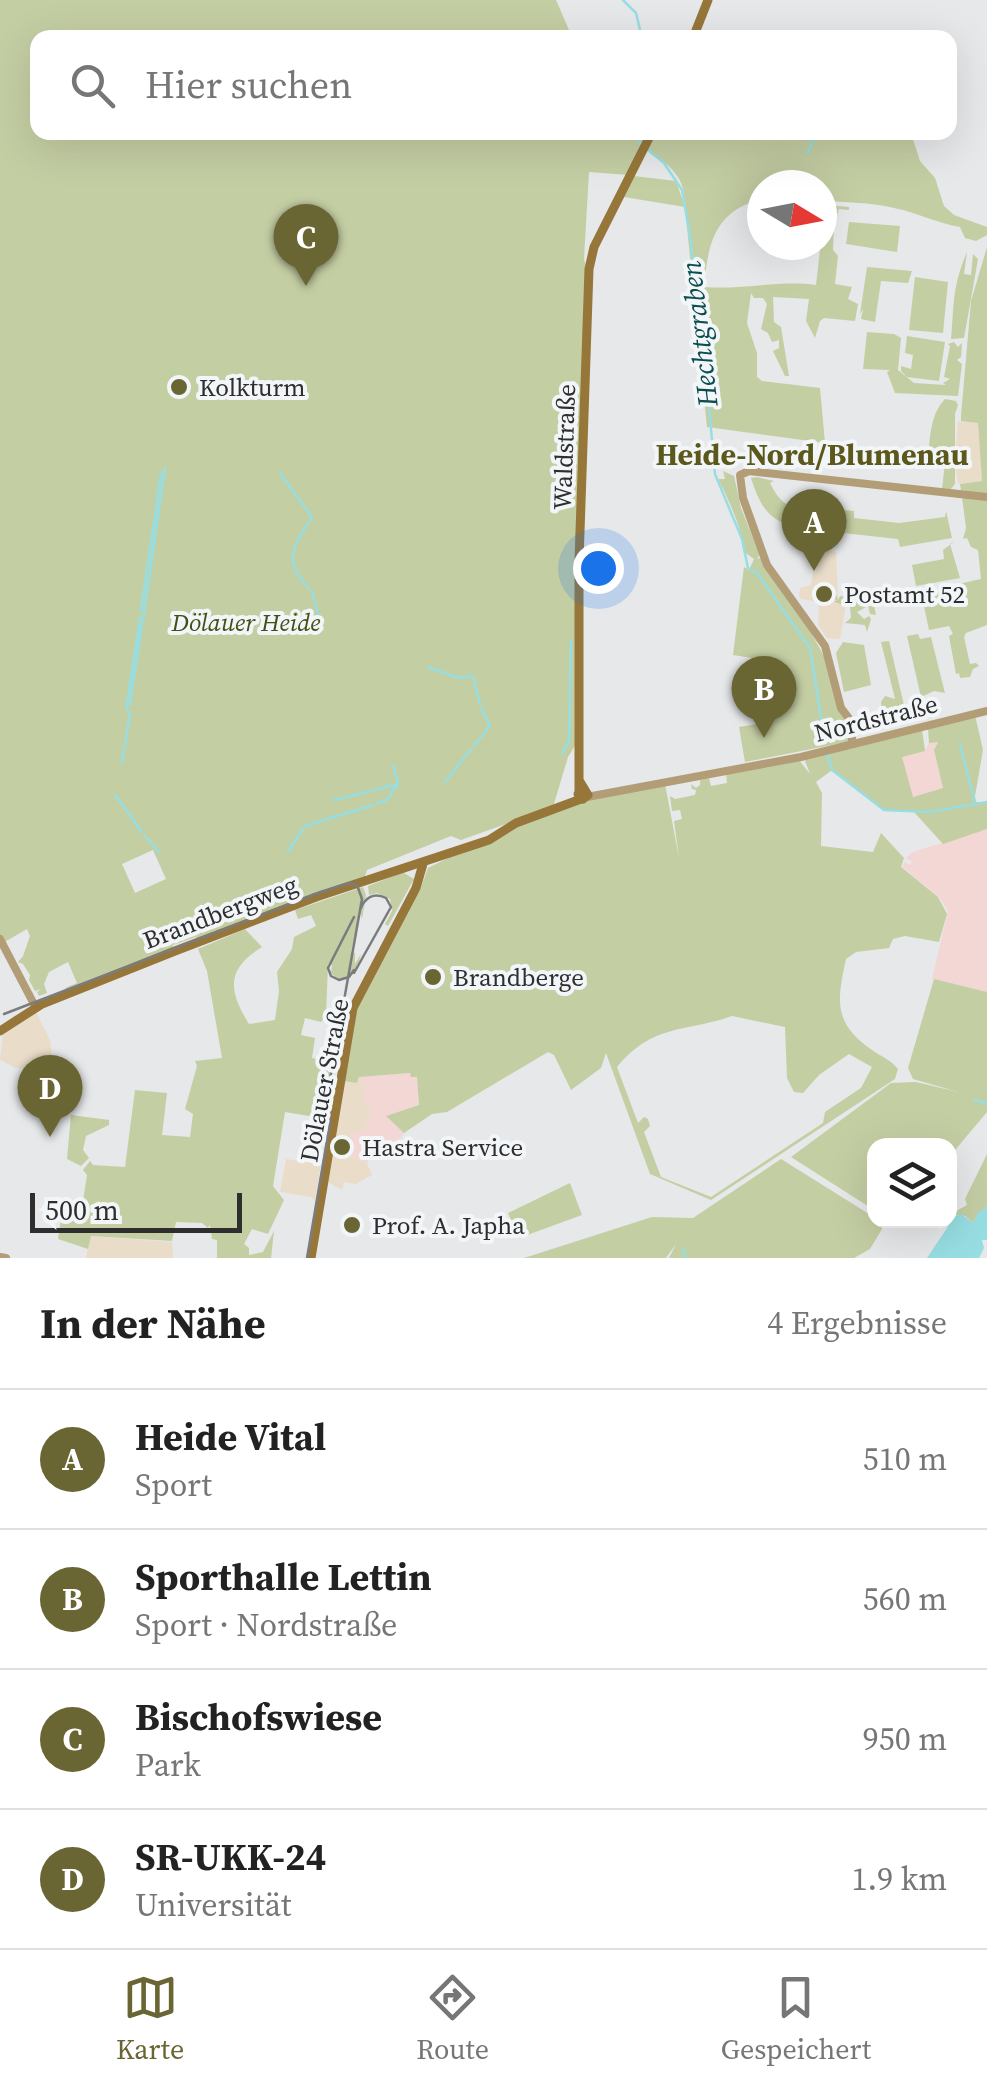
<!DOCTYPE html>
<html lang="de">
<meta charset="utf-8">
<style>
body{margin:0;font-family:"Source Serif 4",serif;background:#f2f2f2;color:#222}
.controls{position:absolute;right:30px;bottom:30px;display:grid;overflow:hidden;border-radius:20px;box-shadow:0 10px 40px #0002}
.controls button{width:90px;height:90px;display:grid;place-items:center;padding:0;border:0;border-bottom:2px solid #e0e0e0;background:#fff;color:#222;font:50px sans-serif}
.compass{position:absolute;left:747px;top:170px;width:90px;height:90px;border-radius:50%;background:#fff;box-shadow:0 10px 40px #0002;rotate:100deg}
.scale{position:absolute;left:30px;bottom:25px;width:212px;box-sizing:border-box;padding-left:10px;border:5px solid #2e2e2f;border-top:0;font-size:28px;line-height:35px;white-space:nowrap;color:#2e2e2f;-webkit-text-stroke:8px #f3f6f8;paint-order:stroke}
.you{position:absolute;left:598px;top:568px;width:35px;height:35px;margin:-25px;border:8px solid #fff;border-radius:50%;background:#1a73e8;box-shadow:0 0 0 15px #1a73e833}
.badge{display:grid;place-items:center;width:65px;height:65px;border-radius:50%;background:#696633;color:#fff;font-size:32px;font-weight:700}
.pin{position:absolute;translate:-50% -82px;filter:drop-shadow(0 2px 5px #0008)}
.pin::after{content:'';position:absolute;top:52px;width:35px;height:30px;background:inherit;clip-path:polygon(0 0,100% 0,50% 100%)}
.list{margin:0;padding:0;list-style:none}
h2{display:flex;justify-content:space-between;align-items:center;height:130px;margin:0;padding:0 40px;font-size:42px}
h2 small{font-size:32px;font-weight:400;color:#767676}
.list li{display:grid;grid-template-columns:65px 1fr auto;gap:30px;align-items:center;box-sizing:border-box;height:140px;padding:0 40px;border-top:2px solid #e0e0e0}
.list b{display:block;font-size:38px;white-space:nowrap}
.list p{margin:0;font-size:32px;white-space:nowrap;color:#767676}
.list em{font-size:32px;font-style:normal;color:#767676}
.icon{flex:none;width:55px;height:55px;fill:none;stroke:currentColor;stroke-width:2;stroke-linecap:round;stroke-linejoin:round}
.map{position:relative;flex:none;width:987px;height:1258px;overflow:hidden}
.search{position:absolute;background:#fff;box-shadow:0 10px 40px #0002;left:30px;right:30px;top:30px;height:110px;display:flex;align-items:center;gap:25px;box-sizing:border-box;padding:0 35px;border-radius:20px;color:#767676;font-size:38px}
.sheet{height:690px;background:#fff}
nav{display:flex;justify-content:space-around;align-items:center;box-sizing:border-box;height:140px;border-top:2px solid #e0e0e0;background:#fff;font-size:28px;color:#767676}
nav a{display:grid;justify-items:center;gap:5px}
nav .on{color:#696633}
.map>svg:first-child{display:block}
.commercial{fill:#e9ddc9}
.industrial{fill:#f2d7d4}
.green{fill:#c4cea3;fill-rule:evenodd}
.water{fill:#97dee2}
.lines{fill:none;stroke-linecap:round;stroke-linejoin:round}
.stream{stroke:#97dee2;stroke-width:2.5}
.tertiary{stroke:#b29d76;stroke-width:8}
.secondary{stroke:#967739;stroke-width:9}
.tram{stroke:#7b7c7e;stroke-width:2.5}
.poi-dot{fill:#696633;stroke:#f3f6f8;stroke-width:4}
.labels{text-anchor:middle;stroke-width:8;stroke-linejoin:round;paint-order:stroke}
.poi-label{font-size:25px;fill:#2e2e2f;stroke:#f3f6f8;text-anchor:start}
.street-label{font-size:25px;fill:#2e2e2f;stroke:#f3f6f8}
.park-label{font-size:25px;font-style:italic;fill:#454f15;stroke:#f3f6f8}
.water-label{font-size:28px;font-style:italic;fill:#0c4d50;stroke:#f3f6f8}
.quarter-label{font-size:30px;font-weight:bold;fill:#5c581c;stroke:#f3f6f8}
</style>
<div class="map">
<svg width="987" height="1258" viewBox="0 0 987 1258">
<rect width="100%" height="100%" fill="#e6e8ea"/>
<path class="commercial" d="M958,421L978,423L982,481L958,484L955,460Z
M816,549L836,552L838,598L834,603L846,605L840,639L827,638L818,625L819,602L801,599L799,596L800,588L811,585Z
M36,1012L50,1040L53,1064L33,1069L16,1068L0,1060L3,1033Z
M343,1080L366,1084L371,1104L368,1122L365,1131L345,1153L367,1164L372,1175L356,1184L344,1182L342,1190L328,1182Z
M286,1159L321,1164L315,1201L311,1197L280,1192Z
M90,1236L172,1242L173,1258H86Z"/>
<path class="industrial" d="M938,741L934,750L943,788L912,797L901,756L925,751L929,743Z
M987,829V992L932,979L948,911L940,898L902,867L905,862L910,865L912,862L906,858L913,852Z
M411,1073L417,1076L419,1105L386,1116L404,1133L401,1138L370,1157L367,1164L345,1153L354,1132L365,1131L368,1122L371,1104L363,1102L366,1084L357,1083L358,1077Z"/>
<path class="green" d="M0,0H556L572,37L38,38V132L650,133L629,175L589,172L584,259L587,271L576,744L568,757L553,807L461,840L451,836L367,870L365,876H375L307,898L311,894L225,930L213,931V935L198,941L196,937L173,945L172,950L164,953L162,951L153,958L69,991L65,988L77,983L68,962L49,972L44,984L47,993L39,996L37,992L41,989L35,991L29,980L30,975L23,964L18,962L23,956L30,936L27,929L3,943L0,938ZM153,850L166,879L135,893L122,864Z
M656,133H911L920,161L935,178L944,206L954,215L987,227V235L976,241L965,238L960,227C936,223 919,213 894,208C871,202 845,203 822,200V185H762V199C714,211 708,244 704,287C742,290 778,280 816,285L825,205L849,207V210L839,209L834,226L833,250L838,256L835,284L852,287L848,299L858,304L855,321L824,318L820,321L815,338L806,321L809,299L773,297L774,322L781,327L789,376H785L773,351L779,348V340L772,342L768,333L761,329L767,304L763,298H754L751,293L747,323L757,353V377L762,381L820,388L825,443L707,427L685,207L624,197L634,176L676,181L684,204C687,177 667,164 647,148Z
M849,222L900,226L897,252L846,244Z
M987,247V495L961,490L960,484L982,481L978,423L961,421V416L971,301Z
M967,252L964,274L971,275L973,254L978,259L964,338L951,339C954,313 951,288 967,252Z
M867,267L912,271L908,283L881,281L875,322L861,319L863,309L860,314Z
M915,277L948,282L943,333L909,330Z
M867,332L894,334L901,338L898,370L914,383L946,385L943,383L950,379L944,377L950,346L948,344L954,342L958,347L962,343L961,357L957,360L962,364L958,396L895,393L887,372L890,370L863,369Z
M907,336L945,342L939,381L907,377L901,371V366L911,369L913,355L905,353Z
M945,399L956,401L958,405L955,414V484L950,490L942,489L945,463L928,460C930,439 930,414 945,399Z
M723,471L734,476L741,508L760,555L757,559L762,557C790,599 858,693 847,742L745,762L739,727L757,724L747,664L752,658L733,655L744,567L749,570L754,559L743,551C744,532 727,496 718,479H725Z
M757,477L774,481L770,483C782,509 798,511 824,514L832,508L831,519H819L817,529C779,526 764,520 751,478Z
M962,497L987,498V625L966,633L964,637L970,664L976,663L979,666L973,669L970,677L960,678L959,673L956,674L949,636L953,634L949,626L929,630L922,597L941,591V588L981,579L978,550L971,547L967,538L963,539L966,528Z
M843,510L854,511V518L899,523L945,517L946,511L952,538L900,547L898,539L843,533L840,532Z
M955,541L950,544L960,578L916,586L912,565L944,559L943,550Z
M834,588L838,600L840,596L873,600L876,615L870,614L868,606L857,612L864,619L869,616L871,619L867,632L865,625L845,623L851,618L850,607L834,602L837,600L833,599Z
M918,634L920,639L931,637L945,693L934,691L921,697L907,636Z
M889,641L906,714L883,720L881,702L885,696L895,699L881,642Z
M843,642L864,645L871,685L844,692L836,653Z
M975,715L983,750L974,802H987V829L943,844L914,812L884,810L832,770L816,782L822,793L821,846L873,852L881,833L904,858L901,867L938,897L947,914L939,942L905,936L893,939L889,948L856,952L846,959C837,1001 833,1023 872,1050C882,1057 891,1060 898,1069L895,1079L711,1200L650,1174L606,1053L601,1068L571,1090L554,1055L548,1052L447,1112L432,1114L404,1133L386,1116L419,1105L417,1077H411L410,1073L359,1077L357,1083L344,1081L346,1031L352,1001L420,890L428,868L514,825L570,804L665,784L679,858L674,821L682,819L680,810L672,811L670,796L675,799L695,795L696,790L692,789L691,784L696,788L700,785V780L709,778L711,786L727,783L726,772L799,760L810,774L805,761L809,756L922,729L925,751L902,757L913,797L943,788L934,750L938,742L929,743L928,727ZM732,1016L785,1027L787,1078L794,1092L803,1093L819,1075L849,1054L872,1067L861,1088L825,1112L823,1123L711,1197L661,1177L644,1132L650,1126L648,1119L644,1117L638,1123L617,1067C654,1023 683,1033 732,1016Z
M414,868L404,873L414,879L388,926L385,924L392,911L390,899L377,893L369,895L368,886Z
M363,887L366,895L362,919L360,911L351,952L355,953V964L361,954C358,967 352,979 339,980L331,973L332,965L328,964L326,1016L321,1022L305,1018L301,1035L315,1038L312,1058L332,1062L327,1119L285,1112L273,1186L284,1200L268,1234L252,1229L244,1244L249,1248V1255L263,1252L274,1231L271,1258H217V1240L212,1239L210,1225L208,1228L202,1223L176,1222L172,1241L91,1236L88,1249L58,1239L62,1213L82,1208L87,1175L83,1170L90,1161L93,1165L125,1167L135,1090L167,1093L162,1135L190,1137L193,1114L185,1109L197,1066L195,1061L222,1058L207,971L198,949L245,929L262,947C226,969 228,990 249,1024L275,1020L279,991L277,972L292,949L294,937L316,926L311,915L298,919L295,910Z
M934,979L987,992V1112L950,1156V1146H874V1210L791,1157L891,1083L916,1082L958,1092L913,1079L908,1068Z
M71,1115L109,1120V1125L86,1136L83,1150L89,1158L81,1166L67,1159Z
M987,1154V1206L977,1215L974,1223L965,1216L951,1214L967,1205L965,1199Z
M781,1159L885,1224L870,1249L854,1258H669L676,1244L666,1258H524L652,1217L693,1218Z
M570,1183L582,1215L519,1238L508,1213Z"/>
<path class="water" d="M987,1206V1240H982L984,1248L979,1258H927L955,1216L961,1214L974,1223L976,1215Z"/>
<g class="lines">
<path class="stream" d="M623,0L636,13L642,38
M638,132L640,144
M647,149L664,163L682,190L691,242L699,351L708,395L715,474L742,539L748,568L757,573L810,648L825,744
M807,153L818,132
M280,473L312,517C293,547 282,560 309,588
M312,591L318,614
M141,611L161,474
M144,613L165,468
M143,620L144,615
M139,622L140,617
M428,667L458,678L473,676L475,682
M475,685L480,704
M570,690L571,641
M130,705L142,623
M126,710L139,625
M960,745L975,801
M474,746L490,726L481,708
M125,747L130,712
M562,753L569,741L570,692
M828,755L832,770L884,810L929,812L987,802
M122,762L124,749
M445,782L471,749
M375,790L397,784
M115,795L142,832
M334,800L371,791
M377,803L387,800L398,784L393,765
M145,836L160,853
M288,851L305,826L373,805
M974,1099L987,1104
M683,1248L686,1258"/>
<path class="tertiary" d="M851,744L854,725L841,708L825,646L767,565L743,498L740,475L749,471L987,497
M587,797L801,757L987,711
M0,939L36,1008
M0,1257L6,1258"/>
<path class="secondary" d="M693,38L708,0
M579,791V561L589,269L594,247L652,132
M578,794L583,799L588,795L579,780
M0,1031L42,1004L175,951L316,897L489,840L516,823L581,799
M311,1258L353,1008L416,888L423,864"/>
<path class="tram" d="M354,917L328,968L331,976L339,980L349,977L354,970
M354,973L391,907L386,898C374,892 365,897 360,910
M4,1014L321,892L349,883L357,885L362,899L329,1085L330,1123L307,1258"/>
</g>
<g class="poi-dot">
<circle cx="179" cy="387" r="10"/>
<circle cx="824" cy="594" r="10"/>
<circle cx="433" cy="977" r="10"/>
<circle cx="342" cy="1147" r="10"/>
<circle cx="352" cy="1225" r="10"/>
</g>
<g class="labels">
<g class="poi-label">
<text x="199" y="396">Kolkturm</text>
<text x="844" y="603">Postamt 52</text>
<text x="453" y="986">Brandberge</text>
<text x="362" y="1156">Hastra Service</text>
<text x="372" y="1234">Prof. A. Japha</text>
</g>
<g class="street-label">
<text transform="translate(564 447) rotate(-88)" y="9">Waldstraße</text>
<text transform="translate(876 718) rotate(-14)" y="9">Nordstraße</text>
<text transform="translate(220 912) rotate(-21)" y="9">Brandbergweg</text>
<text transform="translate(324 1080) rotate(-79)" y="9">Dölauer Straße</text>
</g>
<g class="park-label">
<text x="246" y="631">Dölauer Heide</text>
</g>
<g class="water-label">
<text transform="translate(699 334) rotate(-97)" y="10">Hechtgraben</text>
</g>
<g class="quarter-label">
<text x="812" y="465">Heide-Nord/Blumenau</text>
</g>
</g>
</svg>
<div class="controls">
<button><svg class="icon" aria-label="layers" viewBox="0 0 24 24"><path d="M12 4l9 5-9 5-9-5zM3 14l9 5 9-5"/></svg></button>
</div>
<svg class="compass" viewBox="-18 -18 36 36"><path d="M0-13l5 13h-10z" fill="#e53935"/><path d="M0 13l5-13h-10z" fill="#767676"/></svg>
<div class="scale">500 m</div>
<div class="you"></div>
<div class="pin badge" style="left:814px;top:571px">A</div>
<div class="pin badge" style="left:764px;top:738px">B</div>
<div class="pin badge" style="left:306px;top:286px">C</div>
<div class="pin badge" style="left:50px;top:1137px">D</div>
<div class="search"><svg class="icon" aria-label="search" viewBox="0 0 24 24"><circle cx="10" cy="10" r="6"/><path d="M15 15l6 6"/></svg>Hier suchen</div>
</div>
<section class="sheet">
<h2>In der Nähe<small>4 Ergebnisse</small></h2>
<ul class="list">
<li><span class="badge">A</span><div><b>Heide Vital</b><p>Sport</p></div><em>510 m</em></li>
<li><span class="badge">B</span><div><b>Sporthalle Lettin</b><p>Sport · Nordstraße</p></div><em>560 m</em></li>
<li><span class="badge">C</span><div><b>Bischofswiese</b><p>Park</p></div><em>950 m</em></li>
<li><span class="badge">D</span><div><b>SR-UKK-24</b><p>Universität</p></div><em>1.9 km</em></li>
</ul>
</section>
<nav>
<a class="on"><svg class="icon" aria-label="map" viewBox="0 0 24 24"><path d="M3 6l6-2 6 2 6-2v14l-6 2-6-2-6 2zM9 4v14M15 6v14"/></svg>Karte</a>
<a><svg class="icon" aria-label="directions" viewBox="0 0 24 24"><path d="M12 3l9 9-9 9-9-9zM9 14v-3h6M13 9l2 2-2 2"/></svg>Route</a>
<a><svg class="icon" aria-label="saved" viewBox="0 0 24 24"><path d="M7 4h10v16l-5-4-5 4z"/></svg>Gespeichert</a>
</nav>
